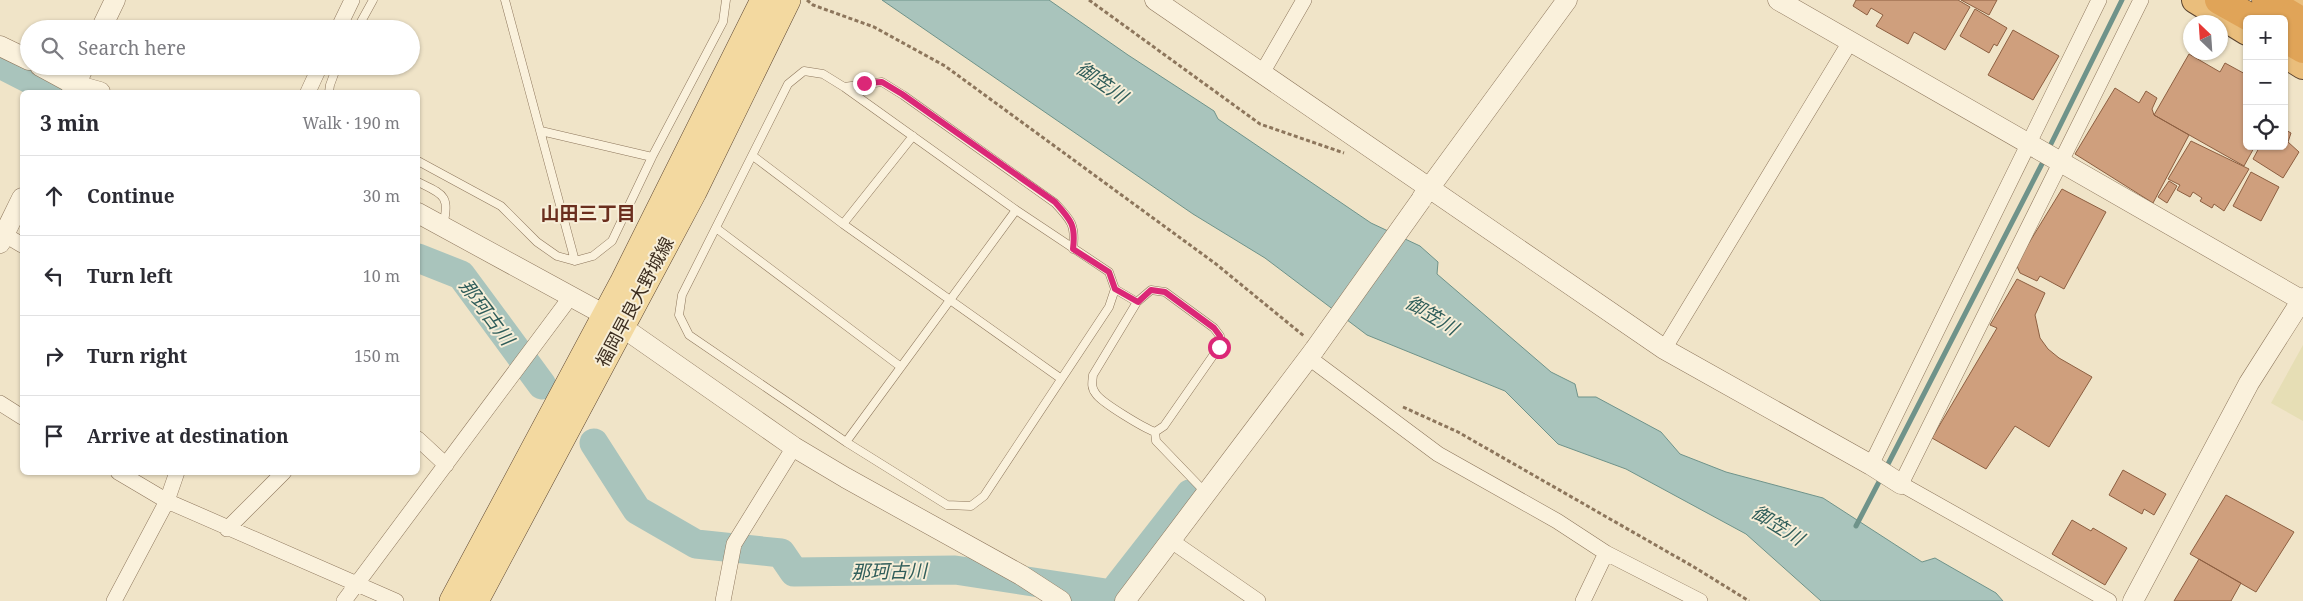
<!DOCTYPE html>
<meta charset="utf-8">
<style>
body{margin:0;font-family:"Noto Serif","Noto Sans JP",serif;background:#f7f7f7;color:#2b2b33}
.controls{position:absolute;right:15px;top:15px;display:grid;overflow:hidden;border-radius:8px;box-shadow:0 1px 4px #0004}
.controls button{width:45px;height:45px;display:grid;place-items:center;padding:0;border:0;border-bottom:1px solid #e1e1e2;background:#fff;color:#2b2b33;font:25px sans-serif}
.compass{position:absolute;left:2183px;top:15px;width:45px;height:45px;border-radius:50%;background:#fff;box-shadow:0 1px 4px #0004;rotate:335deg}
.stop{position:absolute;width:15px;height:15px;margin:-11px;border:4px solid #db2777;border-radius:50%;background:#fff}
.stop.end{background:#db2777;border-color:#fff;box-shadow:0 1px 5px #0008}
.list{margin:0;padding:0;list-style:none}
h2{display:flex;justify-content:space-between;align-items:center;height:65px;margin:0;padding:0 20px;font-size:21px}
h2 small{font-size:16px;font-weight:400;color:#7c7c81}
.list li{display:grid;grid-template-columns:32px 1fr auto;gap:15px;align-items:center;box-sizing:border-box;height:80px;padding:0 20px;border-top:1px solid #e1e1e2}
.list b{display:block;font-size:19px;white-space:nowrap}
.list em{font-size:16px;font-style:normal;color:#7c7c81}
.icon{flex:none;width:28px;height:28px;fill:none;stroke:currentColor;stroke-width:2;stroke-linecap:round;stroke-linejoin:round}
.map{position:relative;flex:none;width:2303px;height:601px;overflow:hidden}
.search{position:absolute;background:#fff;box-shadow:0 1px 4px #0004;left:20px;top:20px;width:400px;height:55px;display:flex;align-items:center;gap:12px;box-sizing:border-box;padding:0 18px;border-radius:28px;color:#7c7c81;font-size:19px}
.panel{position:absolute;background:#fff;box-shadow:0 1px 4px #0004;left:20px;top:90px;width:400px;height:385px;border-radius:8px}
.map>svg:first-child{display:block}
.farmland{fill:#e6deb5}
.water{fill:#a9c4bc;stroke:#6f938a}
.lines{fill:none;stroke-linecap:round;stroke-linejoin:round}
.stream{stroke:#6f938a;stroke-width:5}
.river{stroke:#a9c4bc;stroke-width:29}
.building{fill:#cf9f7d;stroke:#8d5f41}
.service-casing{stroke:#8d765c;stroke-width:9}
.minor-casing{stroke:#8d765c;stroke-width:16}
.tertiary-casing{stroke:#8d765c;stroke-width:21}
.primary-casing{stroke:#5b4430;stroke-width:26}
.trunk-casing{stroke:#5b4430;stroke-width:28}
.motorway-casing{stroke:#5b4430;stroke-width:29}
.path{stroke:#8d765c;stroke-width:3;stroke-dasharray:4 2.5;stroke-linecap:butt}
.service{stroke:#faf1dc;stroke-width:8}
.minor{stroke:#faf1dc;stroke-width:15}
.tertiary{stroke:#faf1dc;stroke-width:20}
.primary{stroke:#f3d9a0;stroke-width:25}
.trunk{stroke:#eabe7c;stroke-width:26}
.motorway{stroke:#e0a458;stroke-width:28}
.tertiary-bridge-casing{stroke:#8d765c;stroke-width:21;stroke-linecap:butt}
.tertiary-bridge{stroke:#faf1dc;stroke-width:20}
.route{stroke:#db2777;stroke-width:6}
.labels{text-anchor:middle;stroke-width:4;stroke-linejoin:round;paint-order:stroke}
.street-label{font-size:18px;fill:#3d2e20;stroke:#f7eed8}
.water-label{font-size:19px;font-style:italic;fill:#2f5d5a;stroke:#f7eed8}
.neighbourhood-label{font-size:19px;font-weight:bold;fill:#6b2e1e;stroke:#f7eed8}
</style>
<div class="map">
<svg width="2303" height="601" viewBox="0 0 2303 601">
<rect width="100%" height="100%" fill="#f0e4c8"/>
<path class="farmland" d="M2303,345V421L2271,403Z"/>
<path class="water" d="M882,0H1049L1128,55L1214,111L1218,119L1371,223L1420,246L1438,262L1437,274L1551,372L1575,384L1578,397H1596L1661,432L1680,454L1726,472L1823,498L1922,562L1935,558L1996,593L2003,601H1821L1746,534L1626,469L1558,444L1505,391L1367,335L1265,258L1193,214Z"/>
<g class="lines">
<path class="stream" d="M2048,150L2122,0
M1886,468L2045,158
M1856,526L1882,476"/>
<path class="river" d="M0,64L55,92
M418,258L461,275L542,385
M594,443L637,510L696,544L781,553L794,572L955,570L1112,594L1190,494"/>
</g>
<path class="building" d="M1856,0H1958L1970,7L1945,50L1914,32L1908,44L1876,26L1883,15L1871,8L1867,15L1853,6Z
M1961,0H1997L1989,15Z
M1975,9L2007,28L1997,46L1994,44L1989,53L1960,36Z
M2013,30L2059,56L2033,100L1988,75Z
M2189,54L2220,72L2225,63L2247,75V146H2255L2244,166L2154,115Z
M2115,88L2139,103L2146,91L2157,98L2152,109L2154,115L2189,135L2153,203L2075,154Z
M2284,129L2291,133L2288,142L2299,152L2283,178L2253,159L2260,146H2284Z
M2191,141L2249,169L2224,211L2214,204L2212,208L2200,201L2202,198L2193,192L2190,197L2177,190L2180,185L2168,179Z
M2251,172L2279,187L2261,221L2233,206Z
M2169,181L2177,186L2167,203L2158,197Z
M2062,189L2106,212L2064,289L2040,276L2037,281L2020,273L2016,264Z
M2017,279L2045,293L2035,315L2040,338L2048,349L2059,358L2092,377L2049,447L2015,426L1986,469L1932,438L1997,328L1990,325Z
M2123,470L2166,494L2154,515L2144,509L2142,514L2109,495Z
M2226,495L2294,532L2256,592L2190,554Z
M2072,520L2091,531L2093,528L2127,548L2105,585L2052,554Z
M2199,559L2241,583L2231,601H2174Z"/>
<g class="lines">
<defs>
<path id="service" d="M505,0L575,261
M357,29L373,0
M844,87L882,82L903,95L1055,203C1071,220 1076,225 1073,249
M329,92L330,85L337,66
M541,131L652,157
M753,156L843,224L1060,378
M418,161L501,206L537,242L557,256L575,261L593,256L612,241L652,157L723,22L726,0
M418,182C442,194 451,195 443,225
M843,224L913,136
M716,228L901,367
M1115,289L1109,307L984,496L971,506L947,505L846,442L689,335L679,315L682,295L788,84L804,71L823,74L844,87L1016,210L1109,272L1115,289L1137,302
M1155,432L1164,426L1219,347L1220,336L1214,328L1165,292L1151,290L1137,302L1093,375C1092,383 1091,388 1096,394C1102,403 1144,428 1155,432L1156,441L1206,493
M846,442L1016,210"/>
<path id="minor" d="M338,29L352,0
M1262,73L1304,0
M308,92L320,66
M0,232L22,245
M1664,349L1850,42
M1308,357L1438,454L1557,521L1606,553L1700,601
M0,403L22,417
M418,439L446,465
M1871,465L2099,0
M118,472L167,501L396,601
M227,529L284,472
M1170,540L1258,601
M114,601L167,501L177,472
M344,601L572,295
M723,601L734,544L794,447
M1583,601L1606,553
M2109,601L1901,484L2141,0"/>
<path id="tertiary" d="M1155,0L1664,349L1871,465L1901,484
M1778,0L2303,301
M101,29L115,0
M0,46L29,60
M40,66L75,85L100,92
M72,92L84,66
M1422,198L1567,0
M418,213L605,315L794,447L846,478L1021,575L1061,601
M0,243L22,198
M1125,601L1315,349
M2133,601L2249,383L2303,298"/>
<path id="primary" d="M452,601L622,283L763,0
M476,601L694,192L788,0"/>
<path id="trunk" d="M2195,0L2247,32
M2296,0L2303,4
M2284,54L2303,66"/>
<path id="motorway" d="M2219,0L2253,19
M2266,0L2303,22
M2284,38L2303,49"/>
</defs>
<use href="#service" class="service-casing"/>
<use href="#minor" class="minor-casing"/>
<use href="#tertiary" class="tertiary-casing"/>
<use href="#primary" class="primary-casing"/>
<use href="#trunk" class="trunk-casing"/>
<use href="#motorway" class="motorway-casing"/>
<path class="path" d="M807,0L813,5L874,27L945,66L1216,264L1304,336
M1089,0L1260,124L1344,153
M1403,407L1458,432L1694,567L1749,601"/>
<use href="#service" class="service"/>
<use href="#minor" class="minor"/>
<use href="#tertiary" class="tertiary"/>
<use href="#primary" class="primary"/>
<use href="#trunk" class="trunk"/>
<use href="#motorway" class="motorway"/>
<defs>
<path id="tertiary-bridge" d="M1315,349L1421,200"/>
</defs>
<use href="#tertiary-bridge" class="tertiary-bridge-casing"/>
<use href="#tertiary-bridge" class="tertiary-bridge"/>
</g>
<g class="lines">
<path class="route" d="M864,83L882,82L902,94L1055,202C1071,220 1076,225 1073,249L1109,272L1115,289L1138,302L1151,290L1165,292L1214,328L1220,336L1219,347"/>
</g>
<g class="labels">
<g class="street-label">
<text transform="translate(635 302) rotate(-62)" y="6">福岡早良大野城線</text>
</g>
<g class="water-label">
<text transform="translate(1102 82) rotate(35)" y="7">御笠川</text>
<text transform="translate(487 312) rotate(53)" y="7">那珂古川</text>
<text transform="translate(1432 315) rotate(31)" y="7">御笠川</text>
<text transform="translate(1778 525) rotate(32)" y="7">御笠川</text>
<text transform="translate(889 571) rotate(-1)" y="7">那珂古川</text>
</g>
<g class="neighbourhood-label">
<text x="588" y="220">山田三丁目</text>
</g>
</g>
</svg>
<div class="controls">
<button>+</button>
<button>−</button>
<button><svg class="icon" aria-label="locate" viewBox="0 0 24 24"><circle cx="12" cy="12" r="6"/><path d="M12 2v4M12 18v4M2 12h4M18 12h4"/></svg></button>
</div>
<svg class="compass" viewBox="-18 -18 36 36"><path d="M0-13l5 13h-10z" fill="#e53935"/><path d="M0 13l5-13h-10z" fill="#7c7c81"/></svg>
<div class="stop" style="left:1219px;top:347px"></div>
<div class="stop end" style="left:864px;top:83px"></div>
<div class="search"><svg class="icon" aria-label="search" viewBox="0 0 24 24"><circle cx="10" cy="10" r="6"/><path d="M15 15l6 6"/></svg>Search here</div>
<section class="panel">
<h2>3 min<small>Walk · 190 m</small></h2>
<ul class="list">
<li><svg class="icon" aria-label="ahead" viewBox="0 0 24 24"><path d="M12 20V5M6 11l6-6 6 6"/></svg><div><b>Continue</b></div><em>30 m</em></li>
<li><svg class="icon" aria-label="left" viewBox="0 0 24 24"><path d="M17 20v-9H6M10 6l-5 5 5 5"/></svg><div><b>Turn left</b></div><em>10 m</em></li>
<li><svg class="icon" aria-label="right" viewBox="0 0 24 24"><path d="M7 20v-9h11M14 6l5 5-5 5"/></svg><div><b>Turn right</b></div><em>150 m</em></li>
<li><svg class="icon" aria-label="arrive" viewBox="0 0 24 24"><path d="M6 21V4h12l-3 4 3 4H6"/></svg><div><b>Arrive at destination</b></div></li>
</ul>
</section>
</div>
